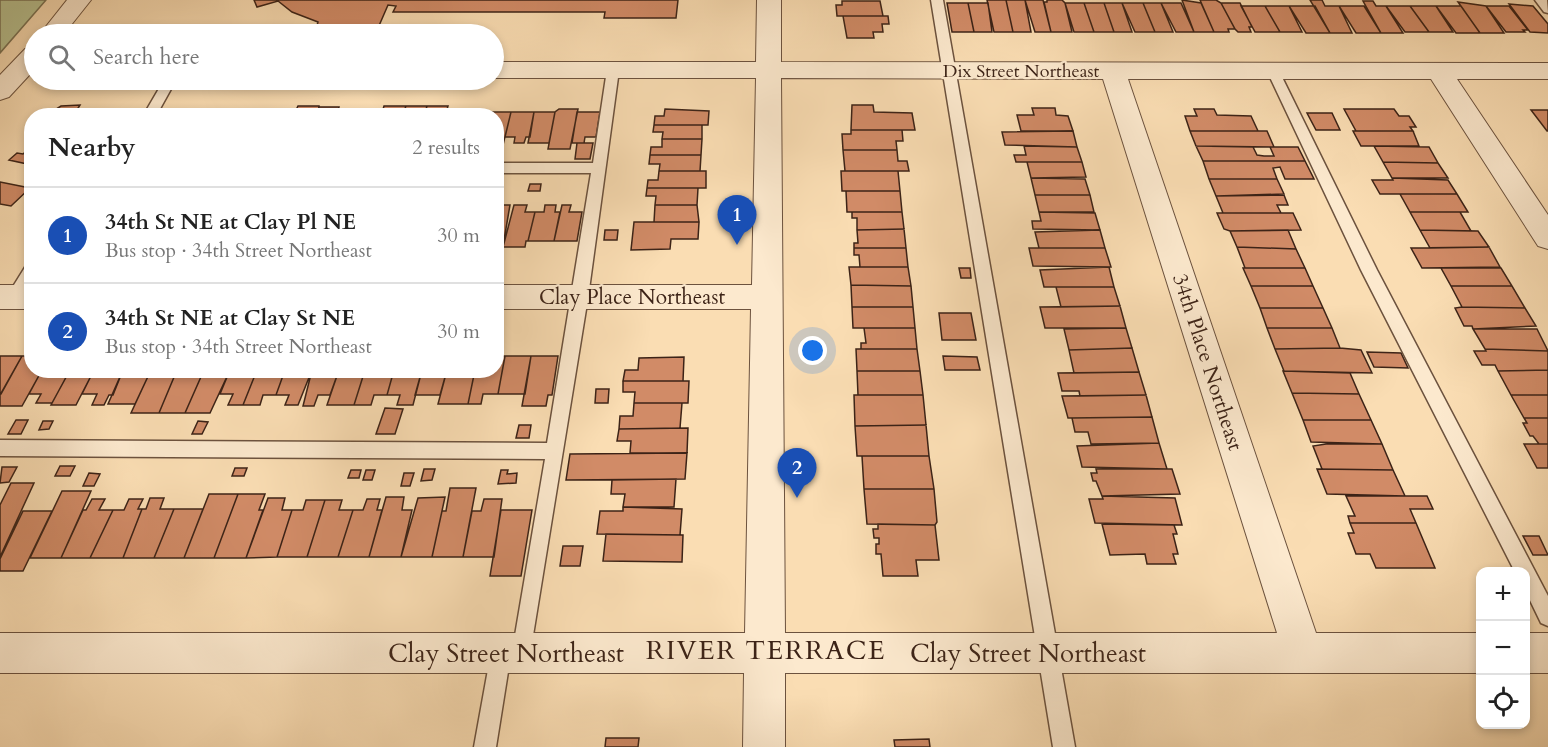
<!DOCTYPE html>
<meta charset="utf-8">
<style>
body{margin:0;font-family:Cardo,serif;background:#f6f6f6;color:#222}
.controls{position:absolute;right:18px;bottom:18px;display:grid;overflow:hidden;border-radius:12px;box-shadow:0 3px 9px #0003}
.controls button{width:54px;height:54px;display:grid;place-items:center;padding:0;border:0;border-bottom:2px solid #e0e0e0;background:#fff;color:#222;font:30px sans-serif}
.you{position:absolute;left:813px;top:351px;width:21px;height:21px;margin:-15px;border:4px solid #fff;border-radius:50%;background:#1a73e8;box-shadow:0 0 0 9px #1a73e833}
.badge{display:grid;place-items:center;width:39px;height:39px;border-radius:50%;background:#8f2418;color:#fff;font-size:20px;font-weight:700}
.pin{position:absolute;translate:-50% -50px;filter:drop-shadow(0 2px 3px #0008)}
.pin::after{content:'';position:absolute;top:32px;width:21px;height:18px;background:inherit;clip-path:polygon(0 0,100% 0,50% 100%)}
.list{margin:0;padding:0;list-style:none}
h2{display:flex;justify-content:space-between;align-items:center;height:78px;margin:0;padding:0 24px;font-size:26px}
h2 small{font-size:20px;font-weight:400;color:#767676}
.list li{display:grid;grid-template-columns:39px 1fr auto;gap:18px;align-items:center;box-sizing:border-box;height:96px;padding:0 24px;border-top:2px solid #e0e0e0}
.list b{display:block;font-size:22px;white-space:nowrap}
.list p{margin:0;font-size:20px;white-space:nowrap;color:#767676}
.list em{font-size:20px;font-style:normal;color:#767676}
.icon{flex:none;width:33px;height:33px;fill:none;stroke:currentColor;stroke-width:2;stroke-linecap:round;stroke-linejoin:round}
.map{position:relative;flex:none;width:1548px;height:747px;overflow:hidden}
.search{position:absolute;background:#fff;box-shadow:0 3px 9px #0003;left:24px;top:24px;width:480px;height:66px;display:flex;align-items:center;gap:15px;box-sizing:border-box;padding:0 21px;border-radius:33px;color:#767676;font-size:22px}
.panel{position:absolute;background:#fff;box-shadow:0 3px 9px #0003;left:24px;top:108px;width:480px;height:270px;border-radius:24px}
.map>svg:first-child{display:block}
.green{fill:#b8c291;stroke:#7a7254;stroke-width:1.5}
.building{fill:#d18b67;stroke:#3c2317;stroke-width:1.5}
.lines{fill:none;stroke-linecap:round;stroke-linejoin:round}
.lane-casing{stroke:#6c523e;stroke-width:3}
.street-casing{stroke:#6c523e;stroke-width:2}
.lane{fill:#fce9ce;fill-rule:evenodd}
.street{fill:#fce9ce;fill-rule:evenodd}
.labels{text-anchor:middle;stroke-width:4.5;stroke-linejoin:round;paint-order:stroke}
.far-street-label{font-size:18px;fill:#3c2317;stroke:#fce9ce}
.street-label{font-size:21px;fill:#3c2317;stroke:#fce9ce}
.near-street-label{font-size:26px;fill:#3c2317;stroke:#fce9ce}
.near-neighbourhood-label{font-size:27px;letter-spacing:1.5px;fill:#3c2317;stroke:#fce9ce}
</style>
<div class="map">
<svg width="1548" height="747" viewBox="0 0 1548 747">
<rect width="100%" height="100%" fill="#faddb3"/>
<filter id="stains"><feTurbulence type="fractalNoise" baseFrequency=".00333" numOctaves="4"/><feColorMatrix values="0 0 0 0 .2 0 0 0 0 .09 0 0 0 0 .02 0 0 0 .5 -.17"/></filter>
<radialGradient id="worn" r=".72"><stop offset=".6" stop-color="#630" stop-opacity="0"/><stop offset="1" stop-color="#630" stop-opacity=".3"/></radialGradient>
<path class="green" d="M0,0H46L0,53Z"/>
<path class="building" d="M254,0H678L676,18H604L605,12H393L396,6L388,5L378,28L316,29L318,22L292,12L278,1L257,7Z
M987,0H1006L1013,32H994Z
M1006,0H1025L1031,32H1013Z
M1025,0H1043L1051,32H1035Z
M1047,0H1062L1065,3L1072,32H1051L1044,2H1047Z
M1182,0L1201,3L1214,32H1194Z
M1200,0H1216L1221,3L1235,29H1228L1229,32H1214Z
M1310,0H1322L1325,6H1339L1352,33H1330Z
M842,1H880L883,16H837L836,5H842Z
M1363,1H1373L1376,6H1386L1403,33H1381Z
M1458,2L1486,6L1504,33H1480Z
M947,3H968L974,32H952Z
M968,3H988L992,32H974Z
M1065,3H1084L1094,32H1074Z
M1084,3H1104L1114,32H1094Z
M1104,3H1122L1132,32H1114Z
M1122,3H1143L1155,32H1135Z
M1143,3H1161L1173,32H1155Z
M1161,3H1181L1194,32H1176Z
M1221,3H1240L1252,27H1249L1251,32H1238L1235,29Z
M1509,4L1533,6L1548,24V33L1530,32Z
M1241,6H1265L1280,32H1255Z
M1265,6H1289L1302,32H1280Z
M1289,6H1315L1330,33H1306Z
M1339,6H1364L1381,33H1356Z
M1386,6H1410L1429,32H1405Z
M1410,6H1436L1453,32H1429Z
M1436,6H1461L1480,33H1456Z
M1486,6H1509L1528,30H1523L1525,32H1506Z
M843,16H888L889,24H882L883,32H873L874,38H847Z
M80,105L75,113L89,116H45L61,106Z
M852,105H873L874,112L912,113L915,130H851Z
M298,106H319V107L316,116H293Z
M384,106H406L402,116H381Z
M406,106H427L424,116H402Z
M427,106H448L445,116H424Z
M319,107H339L337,116H316Z
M1032,108H1055L1056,115L1068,116L1073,131H1021L1017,115H1034Z
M190,109H208V112L206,116H186Z
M559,109H578L570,149H548L555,112Z
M665,109L709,111L708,125H654L655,116H664Z
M1194,109H1214L1217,115L1251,116L1258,131H1190L1185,116H1197Z
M1344,109H1394L1399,116H1409L1416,127H1410L1413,131H1356Z
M1531,110H1548V131H1547Z
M164,112H188L186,116H162Z
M208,112H231L229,116H206Z
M251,112H274L272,116H249Z
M490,112H511L503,145H496V116H489Z
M511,112H534L530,137H526L524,143H514L515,137H505Z
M534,112H555L549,143H528Z
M577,112H600L596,137H585L584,143H572Z
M1307,113H1332L1340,130H1316Z
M654,125H702V139H662L663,132H653Z
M851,130H902L903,141H896L897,150H843L842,134H851Z
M1073,131L1077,147L1005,145L1002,132Z
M1190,131H1267L1274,147L1196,146Z
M1353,131H1413L1419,146H1361Z
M662,139H702L701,155H650L651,147H662Z
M577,143H593L590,159H575Z
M32,146V165L9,160L17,153L23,154Z
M1024,146L1077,147L1082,162H1016L1014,155H1026Z
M1196,146L1253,147L1257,155L1264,156H1274L1270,147H1298L1305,161H1203Z
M1374,146L1429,147L1438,163L1383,162Z
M843,150H897L898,161H907L909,171H845Z
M650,155H701L700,171H659L660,164H649Z
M1203,161H1305L1314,179H1285L1280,167L1273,168L1277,179H1209Z
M1027,162H1082L1086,177L1031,178Z
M1383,162L1438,163L1448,178H1392Z
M659,171H706V188H647L648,180H658Z
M841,171H898L900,191H842Z
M1031,178L1085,179L1090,195H1035Z
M1392,178L1448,180L1457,194H1380L1372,180H1393Z
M1209,179H1277L1284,194L1216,196Z
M0,182L30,188L11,206L0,204Z
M530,184H541L540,191H528Z
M647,188H698L697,205H655L656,196H646Z
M846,191H900L902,212H847Z
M1400,194H1457L1468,212H1410Z
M1035,195H1090L1094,212H1039Z
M1284,195L1288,205H1277L1281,213H1223L1216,196Z
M499,205H510L504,240H496Z
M514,205H527L525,212H535L528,241H526L525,247H503Z
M545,205H556L555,212H560L554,241H528L535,212H544Z
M562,205H571L569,212H582L577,241H554Z
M655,205H697L699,222H654Z
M852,212H902L904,229L857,230V218H852Z
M1039,212L1095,213L1100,230L1033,229L1032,221H1041Z
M1410,212H1460L1471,231L1420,230Z
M1217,213H1293L1301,230L1230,231L1224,229Z
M634,222H699L698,239H671L670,249L631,250Z
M904,229L906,248H854V243H858L857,230Z
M605,230H618L617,240H604Z
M1100,230L1105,248H1039L1035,232Z
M1288,230L1296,249L1237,247L1230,231Z
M1420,230L1478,231L1489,247L1430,248Z
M1237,247L1296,249L1305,268H1245Z
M1489,247L1500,267L1422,268L1411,248Z
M854,248H906L908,267H860L859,255H854Z
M1029,248H1105L1111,267L1033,266Z
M849,267H908L911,286L851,285Z
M1109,267L1114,287H1044L1040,270Z
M959,268H970L971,278H961Z
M1243,268H1305L1313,286H1251Z
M1441,268H1501L1512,286H1451Z
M851,285L911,286L913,307H852Z
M1251,286H1313L1323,308H1260Z
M1451,286H1512L1525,308L1462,307Z
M1056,287H1114L1120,306L1061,307Z
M1120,306L1126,328H1045L1040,307Z
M852,307H913L915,328H853Z
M1462,307L1525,308L1536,326L1473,329L1472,326H1464L1455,308Z
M1260,308H1323L1332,328H1267Z
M939,313H971L976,340H942Z
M864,328H915L917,349H861V343H866Z
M1126,328L1132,348L1069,350L1064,329Z
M1267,328H1332L1340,348L1275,349Z
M1473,329H1537L1548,351L1485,349Z
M1132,348L1139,372L1074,373L1069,350Z
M1340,348L1361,350L1372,373L1284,371L1275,349Z
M856,349H917L920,371H857Z
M1485,349L1548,351V370L1498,371L1495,365H1482L1474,351H1486Z
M1367,352L1401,353L1408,368L1374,367Z
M0,356H22L1,394H0Z
M22,356H32V370H42L22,406H0V395Z
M496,356H505L498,394H483L481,404H468L475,370H496Z
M505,356H531L525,394H498Z
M531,356H558L552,395H548L546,406H522Z
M943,356L977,357L980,370H945Z
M684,357L683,381H623L625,370H638L639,358Z
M42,370H70L52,403H36L41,394H29Z
M70,370H94L76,405H51Z
M94,370H123L113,395H109L104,405H92L97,394H82Z
M123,370H151L135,404H108Z
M151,370H177L159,413H131Z
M177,370H204L185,413H159Z
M204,370H230L210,413H185Z
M230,370H257L243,405H228L233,394H220Z
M257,370H285L276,395H263L260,405H243Z
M285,370H312L298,405H285L289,395H276Z
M312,370H339L330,395H318L314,406H303Z
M339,370H365L354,405H327Z
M365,370H394L387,395H374L371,405H354Z
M394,370H422L413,405H397L400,395H387Z
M422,370H447L440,395H415Z
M447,370H475L468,404H438Z
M1548,370V395H1511L1498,371Z
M857,371H920L923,395H858Z
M1283,371L1350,373L1359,394L1292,393Z
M1139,372L1146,395L1080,396L1079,391H1062L1058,373Z
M623,381H689L688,403H634L635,392H623Z
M596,389H609L608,403H595Z
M1292,393L1359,394L1371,420H1303Z
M854,395H923L926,425L855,426Z
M1146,395L1152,417L1068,418L1062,396Z
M1511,395H1548V418H1524Z
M634,403H682L680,428L619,429L620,416H633Z
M385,408L403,409L395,434H376Z
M1152,417L1159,443L1091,444L1088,432H1075L1072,418Z
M1524,418H1548V444H1539L1533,436H1530L1523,423H1527Z
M16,420H28L21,434H8Z
M1303,420H1371L1382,444L1311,442Z
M43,421H53L49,429L39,430Z
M198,421L208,422L202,434H192Z
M519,425H531L529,438H516Z
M926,425L929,456H857L855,426Z
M688,428L687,453H630L631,441H617L619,429Z
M1159,443L1167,469L1082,467L1077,446Z
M1326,444H1382L1393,470L1322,469L1313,446Z
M1524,444H1548V468H1537Z
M687,453L685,479L566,480L570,454Z
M862,456H929L934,489H864Z
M60,466H75L70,476H55Z
M2,467H17L9,482L0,483Z
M235,468H247L244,476H232Z
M424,469H435L432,480L421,481Z
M1096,469H1172L1180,494L1102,496L1096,481H1093L1091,473H1097Z
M1317,469L1393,470L1405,496L1327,494Z
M351,470H361L359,478H348Z
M366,470H375L372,480H363Z
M501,470H508L507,474L517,473L516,483L498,484Z
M89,473L100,474L94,486H83Z
M404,473H414L410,486H401Z
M676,479L674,507H623L625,494H611L612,480Z
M11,483H34L0,557V505Z
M450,488H476L463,557H432L442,511H446Z
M864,489H934L937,522L935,525L867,524Z
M62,491H91L61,558H30Z
M209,494H238L214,558H184Z
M238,494H265L259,510H263L246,558H214Z
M1102,496L1175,498L1182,525L1095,523L1089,499H1103Z
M1346,496H1427L1433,509H1410L1416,523H1350L1348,516H1355Z
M386,497H404L402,510H412L401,557H369Z
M445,497L432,557H401L418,498Z
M150,498H164L160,509H174L154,558H123L142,509H146Z
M268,498H285L282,510H292L277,557L246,558Z
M92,499H105L99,510H113L90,558H61L83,510H86Z
M129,499H143L138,509H142L123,558H90L113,510H124Z
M367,499H380L377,510H382L369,557H338L353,510H363Z
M484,499H502L494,557H463L472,511H481Z
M306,500H325L307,557H277L292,510H303Z
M325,500H342L339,510H353L338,557H307Z
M623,507L682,509L680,535L597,534L600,511H623Z
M174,509H203L184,558H154Z
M501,510H532L521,576H490Z
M23,511H52L23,571H0V559Z
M1350,523H1416L1435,568H1376L1370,554H1356L1348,533H1354Z
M878,524L935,525L939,560H916L918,576H883L881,554H876V544H879V538H874L873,529H878Z
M1102,524L1174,525L1177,534H1173L1178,554H1173L1176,564H1147L1145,554L1110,555Z
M606,534L683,535L682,562L603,561Z
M1523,536H1539L1548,555H1533Z
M563,546H583L580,566H560Z
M606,738H639L638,747H605Z
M929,739L930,747H895L894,740Z"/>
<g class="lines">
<defs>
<path id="lane" d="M931,0H943L1075,747H1053Z
M1535,0H1547L1548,13L1544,12Z
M613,66L619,70L588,297L529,660L522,663L515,660L512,653L545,459L0,456V440L547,443L591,173H496V163H593L607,70Z
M1273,67L1279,71L1377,270L1548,596V626L1541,623L1526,592V572H1515L1361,270L1267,71Z
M164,80H176L156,116H143Z
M32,262V282L19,301H9L6,297L9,293L27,264Z
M501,643L508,646L511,653L496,747H474L491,653L494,646Z"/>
<path id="street" d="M67,0H91L64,34H40Z
M757,0H781V62L1548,63V79H1457L1548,215V249L1538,246L1431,79H1128L1316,633H1480V673H785V747H743L744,673H0V633H745L751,309H496V285H752L756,78H494V62H756ZM781,78L1103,79L1277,633H785Z
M34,47V70L9,97L0,100V75L25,49Z
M0,285H32V309H0Z
M1526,633H1548V673H1526Z"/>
</defs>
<use href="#lane" class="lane-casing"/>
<use href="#street" class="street-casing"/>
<use href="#lane" class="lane"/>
<use href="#street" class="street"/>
</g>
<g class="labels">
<g class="far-street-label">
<text x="1021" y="77">Dix Street Northeast</text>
</g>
<g class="street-label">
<text x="632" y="304">Clay Place Northeast</text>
<text transform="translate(1208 362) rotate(72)" y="7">34th Place Northeast</text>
</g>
<g class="near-street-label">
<text x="506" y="662">Clay Street Northeast</text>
<text x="1028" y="662">Clay Street Northeast</text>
</g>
<g class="near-neighbourhood-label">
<text x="766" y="659">RIVER TERRACE</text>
</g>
</g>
<rect width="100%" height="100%" filter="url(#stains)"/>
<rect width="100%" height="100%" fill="url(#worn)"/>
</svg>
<div class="controls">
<button>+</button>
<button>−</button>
<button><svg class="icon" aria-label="locate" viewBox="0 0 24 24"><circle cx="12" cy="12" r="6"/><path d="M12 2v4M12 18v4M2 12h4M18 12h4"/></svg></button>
</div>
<div class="you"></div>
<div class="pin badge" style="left:737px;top:245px;background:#1a4fb4">1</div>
<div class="pin badge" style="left:797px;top:498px;background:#1a4fb4">2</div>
<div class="search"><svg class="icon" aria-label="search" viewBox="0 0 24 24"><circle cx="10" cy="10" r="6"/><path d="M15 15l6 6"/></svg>Search here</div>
<section class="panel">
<h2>Nearby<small>2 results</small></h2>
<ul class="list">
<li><span class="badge" style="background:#1a4fb4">1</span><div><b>34th St NE at Clay Pl NE</b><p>Bus stop · 34th Street Northeast</p></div><em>30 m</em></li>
<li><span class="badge" style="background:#1a4fb4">2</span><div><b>34th St NE at Clay St NE</b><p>Bus stop · 34th Street Northeast</p></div><em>30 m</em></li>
</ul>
</section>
</div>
